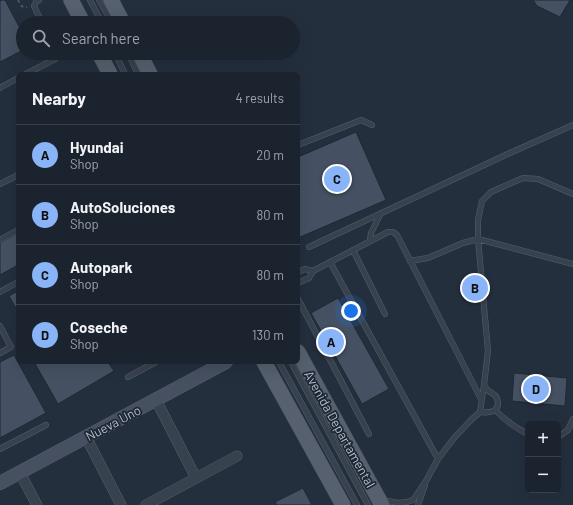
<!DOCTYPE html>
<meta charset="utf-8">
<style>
body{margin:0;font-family:Barlow,sans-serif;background:#282f3a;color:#f1f3f6}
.controls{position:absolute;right:12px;bottom:12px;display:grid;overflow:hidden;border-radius:6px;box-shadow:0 4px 16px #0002}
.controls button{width:36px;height:36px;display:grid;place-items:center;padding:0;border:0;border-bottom:1px solid #39404a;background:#1b232e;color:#f1f3f6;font:20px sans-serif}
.you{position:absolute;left:351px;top:311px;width:14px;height:14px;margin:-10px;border:3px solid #fff;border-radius:50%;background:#1a73e8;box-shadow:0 0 0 6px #1a73e833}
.badge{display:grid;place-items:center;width:26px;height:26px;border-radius:50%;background:#8ab4f8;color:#111;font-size:13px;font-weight:700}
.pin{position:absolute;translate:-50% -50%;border:2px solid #fff;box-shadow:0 1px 4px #0006}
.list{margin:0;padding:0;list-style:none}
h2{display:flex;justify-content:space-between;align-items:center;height:52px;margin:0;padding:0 16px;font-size:17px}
h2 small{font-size:13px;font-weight:400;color:#a0a4aa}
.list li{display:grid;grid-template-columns:26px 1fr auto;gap:12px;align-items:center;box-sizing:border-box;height:60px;padding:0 16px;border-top:1px solid #39404a}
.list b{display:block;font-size:15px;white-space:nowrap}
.list p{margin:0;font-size:13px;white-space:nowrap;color:#a0a4aa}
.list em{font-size:13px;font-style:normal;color:#a0a4aa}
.icon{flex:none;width:22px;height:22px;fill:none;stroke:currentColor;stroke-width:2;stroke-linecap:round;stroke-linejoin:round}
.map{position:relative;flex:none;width:573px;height:505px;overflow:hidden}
.search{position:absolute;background:#1b232e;box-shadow:0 4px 16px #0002;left:16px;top:16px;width:284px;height:44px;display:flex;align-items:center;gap:10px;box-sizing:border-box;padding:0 14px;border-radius:22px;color:#a0a4aa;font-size:15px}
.panel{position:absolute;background:#1b232e;box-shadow:0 4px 16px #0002;left:16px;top:72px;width:284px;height:292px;border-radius:6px}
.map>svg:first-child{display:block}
.building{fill:#455162;stroke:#1f2835}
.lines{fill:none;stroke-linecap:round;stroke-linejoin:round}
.lane-casing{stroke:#565f6c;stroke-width:6}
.street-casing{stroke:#565f6c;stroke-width:11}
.secondary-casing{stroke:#565f6c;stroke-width:14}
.primary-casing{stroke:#414a57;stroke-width:16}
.path{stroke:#44595c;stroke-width:2;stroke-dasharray:3 3;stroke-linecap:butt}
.lane{stroke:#38414e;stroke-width:5}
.street{stroke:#38414e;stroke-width:10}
.secondary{stroke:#465061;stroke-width:13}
.primary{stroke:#56606e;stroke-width:15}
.labels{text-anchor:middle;stroke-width:3.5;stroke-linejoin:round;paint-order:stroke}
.street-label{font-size:13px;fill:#b4bcc9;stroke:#1d2633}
</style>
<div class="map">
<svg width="573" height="505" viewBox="0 0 573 505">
<rect width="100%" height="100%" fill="#242f3e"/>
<path class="building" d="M2,0H5L23,34V50L0,62V1Z
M533,0H570L560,17L537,6Z
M356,132L386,200L298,238V157Z
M18,233V265L0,275V243Z
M18,291V312L9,296Z
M338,298L389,389L362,404L311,313Z
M14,355L46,413L0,438V362Z
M34,362H108L114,371L58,404Z
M514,373L567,378L565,406L512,401Z
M303,488L312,505H277L275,502Z"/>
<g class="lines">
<defs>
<path id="lane" d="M39,0L36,2L34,6L42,23
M90,0L102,23
M99,0L112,23
M115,53L125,74
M128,53L138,74
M26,74L55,59L58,55V53
M0,88L18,78
M298,145L361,120L372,125
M0,184L18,175
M0,240L18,230
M370,240L371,233L381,213
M309,247L510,153L573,125
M353,250L385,314
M410,261L428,258L463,243L478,239L573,264
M330,262L438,459
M298,272L305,269L313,271
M298,283L309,278L313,271L388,232H393L397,235L481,399
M0,292L18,282
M298,299L369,434
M0,326L11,347L0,353
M279,362L357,505
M291,362L368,505
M128,377L156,362
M495,410C505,420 515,428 528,434
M480,412C487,413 496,413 498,405C498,402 498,401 497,398C495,394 491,393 487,390C487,389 484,385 484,385L488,351L478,239V220L482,201L491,192L523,178L538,179L573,194
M558,437L568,430L573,419
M0,449L46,425
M383,500L398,503L407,502L413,500L416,496L426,481L438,459L454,438L471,420L480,412L484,385
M418,505L425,485"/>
<path id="street" d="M156,400L196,478
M86,437L121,505
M20,473L37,505
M146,505L237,456"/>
<path id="secondary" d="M0,483L226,362"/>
<path id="primary" d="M71,0L83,23
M111,0L123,23
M99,53L110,74
M139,53L150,74
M298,352L382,505
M264,362L343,505"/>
</defs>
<use href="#lane" class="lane-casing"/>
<use href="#street" class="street-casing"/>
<use href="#secondary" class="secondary-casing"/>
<use href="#primary" class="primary-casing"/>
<path class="path" d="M18,0C20,4 21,8 27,7"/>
<use href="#lane" class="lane"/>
<use href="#street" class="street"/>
<use href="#secondary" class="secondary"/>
<use href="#primary" class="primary"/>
</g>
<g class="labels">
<g class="street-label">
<text transform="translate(113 423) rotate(-28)" y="5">Nueva Uno</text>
<text transform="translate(340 429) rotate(61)" y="5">Avenida Departamental</text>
</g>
</g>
</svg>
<div class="controls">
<button>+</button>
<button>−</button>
</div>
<div class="you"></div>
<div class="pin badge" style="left:331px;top:342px">A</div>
<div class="pin badge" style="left:475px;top:288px">B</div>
<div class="pin badge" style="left:337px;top:179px">C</div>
<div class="pin badge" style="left:536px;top:389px">D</div>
<div class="search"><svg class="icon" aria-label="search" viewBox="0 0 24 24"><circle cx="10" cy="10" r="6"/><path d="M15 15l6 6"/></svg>Search here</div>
<section class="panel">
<h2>Nearby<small>4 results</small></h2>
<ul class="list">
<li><span class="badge">A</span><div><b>Hyundai</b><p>Shop</p></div><em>20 m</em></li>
<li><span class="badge">B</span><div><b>AutoSoluciones</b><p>Shop</p></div><em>80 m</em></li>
<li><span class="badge">C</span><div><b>Autopark</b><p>Shop</p></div><em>80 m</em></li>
<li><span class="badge">D</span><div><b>Coseche</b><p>Shop</p></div><em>130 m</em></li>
</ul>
</section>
</div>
